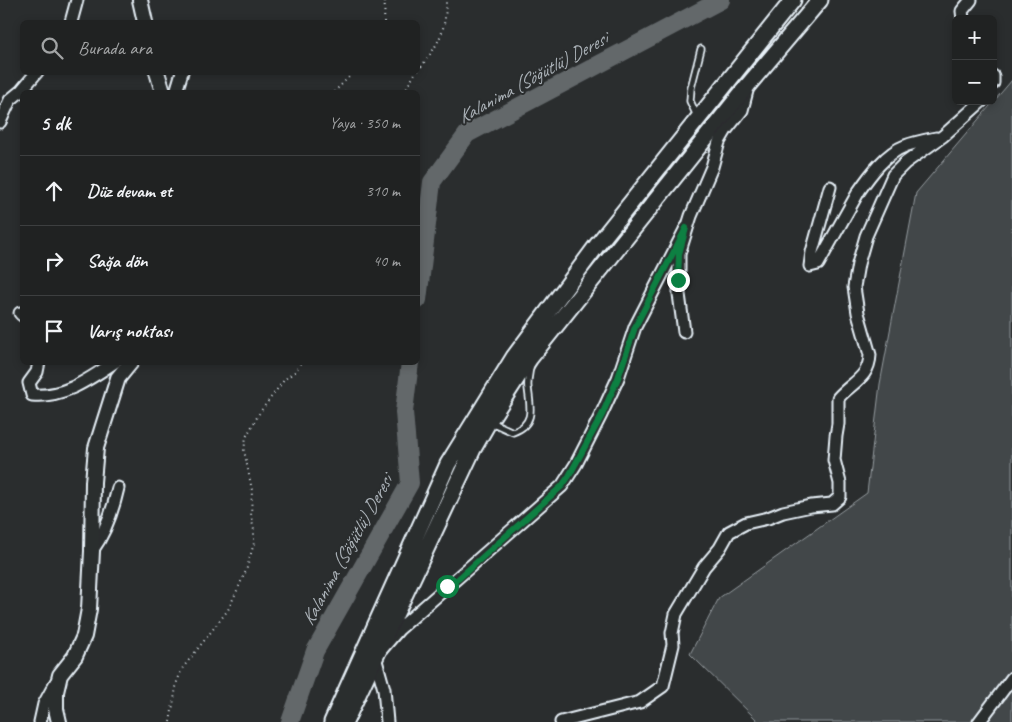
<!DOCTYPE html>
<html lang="tr">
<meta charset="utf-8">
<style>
body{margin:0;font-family:Caveat,sans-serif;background:#2d2f2f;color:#f1f3f6}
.controls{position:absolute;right:15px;top:15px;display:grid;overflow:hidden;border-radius:8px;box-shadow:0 2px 8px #0003}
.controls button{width:45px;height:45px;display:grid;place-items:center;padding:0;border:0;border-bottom:1px solid #3d3f40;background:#202222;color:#f1f3f6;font:25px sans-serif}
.stop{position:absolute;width:15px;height:15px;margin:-11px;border:4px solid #0b8043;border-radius:50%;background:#fff}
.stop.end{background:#0b8043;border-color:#fff;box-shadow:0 1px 5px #0008}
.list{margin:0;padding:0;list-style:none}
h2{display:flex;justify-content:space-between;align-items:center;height:65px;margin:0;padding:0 20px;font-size:21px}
h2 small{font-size:16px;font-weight:400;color:#a2a4a5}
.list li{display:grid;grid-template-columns:32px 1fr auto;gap:15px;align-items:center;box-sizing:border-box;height:70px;padding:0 20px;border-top:1px solid #3d3f40}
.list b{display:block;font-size:19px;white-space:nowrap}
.list em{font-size:16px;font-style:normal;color:#a2a4a5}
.icon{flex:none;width:28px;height:28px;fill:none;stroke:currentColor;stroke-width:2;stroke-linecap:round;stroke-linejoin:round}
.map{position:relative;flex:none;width:1012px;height:722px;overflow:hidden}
.search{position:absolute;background:#202222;box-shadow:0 2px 8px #0003;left:20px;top:20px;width:400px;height:55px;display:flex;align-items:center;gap:12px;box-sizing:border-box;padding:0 18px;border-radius:8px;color:#a2a4a5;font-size:19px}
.panel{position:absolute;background:#202222;box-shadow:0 2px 8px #0003;left:20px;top:90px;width:400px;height:275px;border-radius:8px}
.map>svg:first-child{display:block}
.green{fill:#424648;stroke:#959ca0}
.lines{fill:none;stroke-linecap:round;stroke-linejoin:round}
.river{stroke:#63686b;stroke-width:18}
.service-casing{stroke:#e8f1f8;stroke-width:9}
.minor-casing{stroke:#e8f1f8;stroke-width:15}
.tertiary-casing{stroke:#e8f1f8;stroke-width:18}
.secondary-casing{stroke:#e8f1f8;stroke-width:19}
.path{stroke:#e8f1f8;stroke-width:2;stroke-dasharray:1 4;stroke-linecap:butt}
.service{stroke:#2a2d2e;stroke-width:5.5}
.minor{stroke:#2a2d2e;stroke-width:11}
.tertiary{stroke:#2a2d2e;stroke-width:14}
.secondary{stroke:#2a2d2e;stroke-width:15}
.route{stroke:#0b8043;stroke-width:6}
.labels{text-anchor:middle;stroke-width:4;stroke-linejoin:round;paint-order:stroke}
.water-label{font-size:19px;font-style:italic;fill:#acb3b9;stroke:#2a2d2e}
</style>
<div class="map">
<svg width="1012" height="722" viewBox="0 0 1012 722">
<rect width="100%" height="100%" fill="#2a2d2e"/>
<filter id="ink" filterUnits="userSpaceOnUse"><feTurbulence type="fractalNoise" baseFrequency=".02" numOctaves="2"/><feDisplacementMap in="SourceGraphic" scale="10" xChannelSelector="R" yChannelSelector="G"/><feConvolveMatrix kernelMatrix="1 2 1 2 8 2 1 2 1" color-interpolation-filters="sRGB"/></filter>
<g filter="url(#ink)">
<path class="green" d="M1012,80V722H759L690,654L719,598L867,493L880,384L916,193Z"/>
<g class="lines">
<path class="river" d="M418,300L432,182L467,134L721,0
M290,722L315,651L410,483L404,412L410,362"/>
<defs>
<path id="service" d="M697,116L690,101L691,88L701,49
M491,422L513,432C536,424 530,406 528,388C527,381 529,374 530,367"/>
<path id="minor" d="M963,19L962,11L971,0
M71,22L77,0
M993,76V83
M176,92L182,72
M0,122L10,100L21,91L37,72
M830,187L812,252L810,266L818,264L859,191C870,175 886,153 905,146C915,142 926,140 936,138
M20,313L22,315
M684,332L679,294V254L691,216L712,167L719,142L726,130L742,110L748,87
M39,362L37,372L29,383L32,395C64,398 89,379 115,362
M92,551C106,532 113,510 118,488
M40,722L44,704L56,682
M387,722L384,689L375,657L399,629L562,486L576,464L601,415L618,378L635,327L686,228
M561,722L640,702L663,686L673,645L672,633L676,614L704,567L720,548L729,532L746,523L768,518L783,512L811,506L832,504L840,497V483L834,460L836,436L838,424V398C852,382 869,378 870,355L858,313L854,287L858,264L866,236L893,175L905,163L943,136L982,101
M979,722L1012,678"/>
<path id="tertiary" d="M140,0L145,22
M157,72L163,92
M59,722L56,709V692L60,675L75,656L84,636L89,609L92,551L93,482L96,448L118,378L131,362"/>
<path id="secondary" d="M332,722L448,464L514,357L598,244L793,0
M345,722L473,449L489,421L530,358L748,85L820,0"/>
</defs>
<use href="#service" class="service-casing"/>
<use href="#minor" class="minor-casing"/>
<use href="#tertiary" class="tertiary-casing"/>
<use href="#secondary" class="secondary-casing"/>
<path class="path" d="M384,22L385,0
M418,71C438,44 446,34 446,0
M334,92L354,72
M404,92L416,72
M170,722L177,682L182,669L228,610L246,571L254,543V530L251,517L252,490L244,450L246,437L260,412L285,379L296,371L301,362"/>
<use href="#service" class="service"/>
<use href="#minor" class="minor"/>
<use href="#tertiary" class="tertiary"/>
<use href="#secondary" class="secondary"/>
</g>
</g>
<g class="lines" filter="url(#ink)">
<path class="route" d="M447,586L458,579L562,486L569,476L602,415L618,378L635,327L686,228L679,254L678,280"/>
</g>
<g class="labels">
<g class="water-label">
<text transform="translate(532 77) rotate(-29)" y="7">Kalanima (Söğütlü) Deresi</text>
<text transform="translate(346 550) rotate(-61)" y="7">Kalanima (Söğütlü) Deresi</text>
</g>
</g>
</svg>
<div class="controls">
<button>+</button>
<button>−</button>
</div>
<div class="stop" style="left:447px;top:586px"></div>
<div class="stop end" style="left:678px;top:280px"></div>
<div class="search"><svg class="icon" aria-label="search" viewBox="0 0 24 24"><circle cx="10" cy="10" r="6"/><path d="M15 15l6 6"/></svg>Burada ara</div>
<section class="panel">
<h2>5 dk<small>Yaya · 350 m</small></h2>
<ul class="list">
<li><svg class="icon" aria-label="ahead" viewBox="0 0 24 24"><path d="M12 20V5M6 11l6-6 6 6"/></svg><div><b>Düz devam et</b></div><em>310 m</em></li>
<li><svg class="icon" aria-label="right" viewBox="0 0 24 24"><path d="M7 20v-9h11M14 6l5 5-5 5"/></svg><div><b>Sağa dön</b></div><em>40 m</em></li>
<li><svg class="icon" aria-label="arrive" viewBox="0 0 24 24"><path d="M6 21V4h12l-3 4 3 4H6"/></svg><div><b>Varış noktası</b></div></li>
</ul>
</section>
</div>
